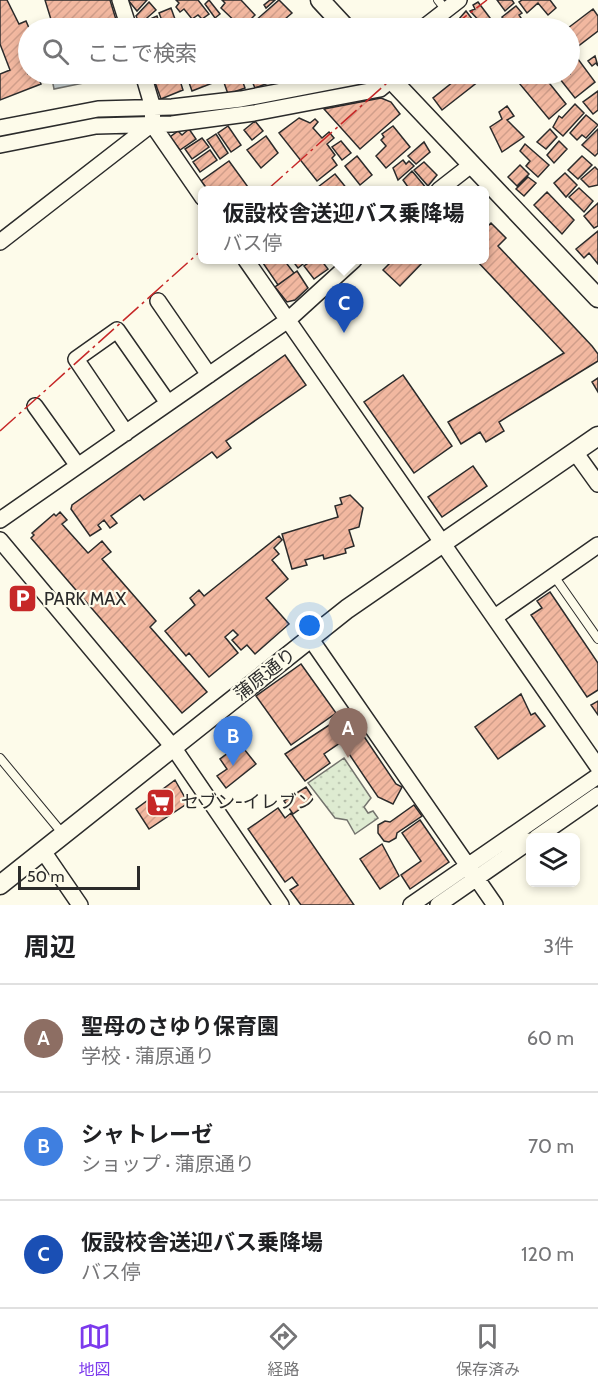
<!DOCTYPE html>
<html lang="ja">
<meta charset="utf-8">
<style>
body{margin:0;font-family:Cabin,"Noto Sans JP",sans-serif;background:#f2f2f2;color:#202124}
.controls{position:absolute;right:18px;bottom:18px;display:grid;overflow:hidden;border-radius:9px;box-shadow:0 3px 9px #0003}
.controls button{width:54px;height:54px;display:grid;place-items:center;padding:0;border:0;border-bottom:2px solid #e0e0e0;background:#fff;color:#202124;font:30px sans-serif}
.scale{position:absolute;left:18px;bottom:15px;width:122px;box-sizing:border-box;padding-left:6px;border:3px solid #2b2b2b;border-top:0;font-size:16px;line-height:21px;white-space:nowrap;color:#2b2b2b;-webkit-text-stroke:4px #fdfbea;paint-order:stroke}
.you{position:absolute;left:310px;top:626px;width:21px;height:21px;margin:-15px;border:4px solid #fff;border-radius:50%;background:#1a73e8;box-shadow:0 0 0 9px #1a73e833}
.badge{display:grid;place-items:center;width:39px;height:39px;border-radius:50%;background:#7c3aed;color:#fff;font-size:20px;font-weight:700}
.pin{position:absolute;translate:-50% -50px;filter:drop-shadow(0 2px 3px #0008)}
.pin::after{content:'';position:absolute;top:32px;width:21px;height:18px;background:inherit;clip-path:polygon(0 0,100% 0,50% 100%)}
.popup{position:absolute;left:198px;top:186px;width:291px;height:78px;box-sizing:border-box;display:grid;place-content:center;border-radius:9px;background:#fff;filter:drop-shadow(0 2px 4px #0005);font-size:20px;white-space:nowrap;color:#757577}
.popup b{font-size:22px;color:#202124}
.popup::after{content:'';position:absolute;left:50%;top:100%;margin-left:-12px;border:12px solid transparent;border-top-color:#fff}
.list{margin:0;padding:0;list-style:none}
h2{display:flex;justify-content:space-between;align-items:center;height:78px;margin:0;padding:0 24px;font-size:26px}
h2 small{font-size:20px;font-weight:400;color:#757577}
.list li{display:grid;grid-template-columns:39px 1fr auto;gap:18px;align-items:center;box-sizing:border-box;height:108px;padding:0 24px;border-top:2px solid #e0e0e0}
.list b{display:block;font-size:22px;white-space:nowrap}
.list p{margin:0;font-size:20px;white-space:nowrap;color:#757577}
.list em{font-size:20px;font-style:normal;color:#757577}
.icon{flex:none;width:33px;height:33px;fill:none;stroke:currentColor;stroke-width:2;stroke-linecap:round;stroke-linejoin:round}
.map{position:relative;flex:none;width:598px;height:905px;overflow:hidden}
.search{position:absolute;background:#fff;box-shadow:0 3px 9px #0003;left:18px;right:18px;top:18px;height:66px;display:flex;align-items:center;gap:15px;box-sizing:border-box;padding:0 21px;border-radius:33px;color:#757577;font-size:22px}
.sheet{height:402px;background:#fff}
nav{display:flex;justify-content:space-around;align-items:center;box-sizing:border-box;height:84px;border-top:2px solid #e0e0e0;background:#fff;font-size:16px;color:#757577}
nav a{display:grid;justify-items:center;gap:3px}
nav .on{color:#7c3aed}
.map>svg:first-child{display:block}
.park{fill:url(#park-dots);stroke:#74746e;stroke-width:1.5}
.water{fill:url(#water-ripples);stroke:#74746e;stroke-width:1.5}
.building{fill:url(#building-hatch);stroke:#2b2b2b;stroke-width:1.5}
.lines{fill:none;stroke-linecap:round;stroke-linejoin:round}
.service-casing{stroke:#2b2b2b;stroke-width:10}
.minor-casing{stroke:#2b2b2b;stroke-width:18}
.tertiary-casing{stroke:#2b2b2b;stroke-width:21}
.service{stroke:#fdfbea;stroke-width:8}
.minor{stroke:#fdfbea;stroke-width:15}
.tertiary{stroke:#fdfbea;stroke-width:18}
.power{stroke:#c62828;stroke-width:1.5;stroke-dasharray:21 4.5 3 4.5;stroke-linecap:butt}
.labels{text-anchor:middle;stroke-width:4.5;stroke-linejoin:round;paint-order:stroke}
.poi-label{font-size:18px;fill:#2b2b2b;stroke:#fdfbea;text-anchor:start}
.street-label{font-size:18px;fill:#2b2b2b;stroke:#fdfbea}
</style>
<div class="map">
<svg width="598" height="905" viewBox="0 0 598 905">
<defs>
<pattern id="park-dots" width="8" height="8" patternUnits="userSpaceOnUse" patternTransform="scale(1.5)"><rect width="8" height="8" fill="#deebd1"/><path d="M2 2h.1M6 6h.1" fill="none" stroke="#bfcab4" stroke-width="1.8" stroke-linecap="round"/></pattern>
<pattern id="water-ripples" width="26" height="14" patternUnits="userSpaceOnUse" patternTransform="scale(1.5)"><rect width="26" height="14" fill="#c7d0d0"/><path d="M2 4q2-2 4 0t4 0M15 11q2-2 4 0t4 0" fill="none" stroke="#abb3b3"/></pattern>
<pattern id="building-hatch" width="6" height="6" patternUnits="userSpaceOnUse" patternTransform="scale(1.5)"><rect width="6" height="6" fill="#f2b8a0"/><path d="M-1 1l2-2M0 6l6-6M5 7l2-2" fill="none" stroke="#d09e8a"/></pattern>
</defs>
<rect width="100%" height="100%" fill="#fdfbea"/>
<path class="park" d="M344,758L371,798L364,807L368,813L373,811L378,818L355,834L347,820L335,818L308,783Z"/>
<path class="water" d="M51,74H113V77L54,89Z"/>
<path class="building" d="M0,0H7L19,24L26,21L29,28L28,74H37L41,84L0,100V74L10,70L0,44Z
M45,0H110L117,23L101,28L53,26Z
M128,0H147L137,11Z
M176,0H198L209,14L202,19L198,15L192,19L184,9L180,12L176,7L179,3Z
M209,0L220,14L215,18L205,4Z
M222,0H241L255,15L242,28L221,8L225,3Z
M270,0H275L266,8L264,5Z
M279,0L292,13L278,25V28H261L255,21Z
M497,0H512L514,3L505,11Z
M522,0H550L556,8L548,15L538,3L527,13L519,2Z
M149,2L156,10L140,24L136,16Z
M478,2L493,22L486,28L470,11L475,9L473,5Z
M516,6L522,13L519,15L521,18L517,20L518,24L512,28L502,17Z
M171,8L176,22L165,28L159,13Z
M593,9L598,16V31L572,51L595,82L575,98L556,74H570L568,28Z
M466,11L479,28H464L458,20Z
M157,16L161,28H151L148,20Z
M500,20L506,28H490Z
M215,21L217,28H199L198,27Z
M595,56L598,66L596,63L592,66L588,61Z
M152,74H178L183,90L161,99Z
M186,74H212L215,82L192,91Z
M221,74H240L245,88L228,94Z
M249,74H268L271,82L255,88Z
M278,74H325L282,79V74Z
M463,74H488L442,110L433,98Z
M518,74H542L566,104L549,119L514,77Z
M598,91V110L593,114L583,102Z
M381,98L391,102L400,114L360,149L324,109Z
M575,104L584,113L563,136L553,127L559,116L562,118Z
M507,106L514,116L507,120L524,137L502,152L490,127L502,119L499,112Z
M586,115L598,125L586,138L582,135L577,140L570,133Z
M299,118L310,123L315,119L318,122L313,128L322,138L329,132L334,138L327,144L335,155L332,158L337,165L317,181L279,133Z
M255,121L263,131L252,140L244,130Z
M228,126L241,145L231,152L218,133Z
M393,126L410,147L386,168L376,156L386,146L381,140L384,137L382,134Z
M189,129L196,139L180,150L170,137L178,131L182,135Z
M550,129L557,137L546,149L537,142Z
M598,129V153L595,156L582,145Z
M216,134L228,153L220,159L207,140Z
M266,136L278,153L261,168L247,150Z
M202,138L209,147L192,159L185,149Z
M341,141L351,153L342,160L332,147Z
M559,141L567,149L554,163L547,155Z
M424,142L430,152L416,164L408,156Z
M525,144L549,165L538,177L526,166L530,161L520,151Z
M210,150L217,160L200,172L193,162Z
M357,156L372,175L360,185L345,166Z
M582,156L592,165L578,179L568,170Z
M403,160L406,164L409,161L414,166L398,180L393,168Z
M229,161L248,187L244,190H208L201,181Z
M424,162L437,175L428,186L414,170Z
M520,165L529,174L517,186L508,177Z
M595,167L598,170V185L589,187L581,179Z
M412,171L427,189L426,190L406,189L408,187L403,180Z
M565,173L577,185L566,197L554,183Z
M335,174L348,190H321L318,187Z
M528,177L536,183L524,196L516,189Z
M579,188L593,201L584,212L569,197Z
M547,192L574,220L562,234L534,205Z
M598,203V226L594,228L584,216Z
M491,223L506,238L498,246L592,346L598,354V361L499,422L504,431L486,442L480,432L461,444L448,422L564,353L476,260H485V229Z
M598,231V264L589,253L584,258L576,249Z
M268,260H284L294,273L278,285L263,263Z
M292,260H308L298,268Z
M313,260H321L328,269L314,279L304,266Z
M393,260H425L400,286L383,270Z
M297,271L308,288L295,300L287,302L275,287Z
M285,355L306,385L226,441L231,448L217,458L212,452L144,500L140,495L111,516L117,523L110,528L104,520L98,525L101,529L90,536L71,509L72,505Z
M403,375L452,446L414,473L364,402Z
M598,378V392L592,382Z
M473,466L487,486L442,517L428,497Z
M350,495L363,508L359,527L349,530L354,546L345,549L346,553L324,559L323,555L305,560L307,565L292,569L282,534L338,517L335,506L342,504L340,498Z
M60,512L67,520L62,524L88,553L102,541L111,552L102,559L156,621L150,627L207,692L182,713L31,538L34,535L32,533L54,514L56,516Z
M279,536L282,540L274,548L279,554L272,560L288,579L266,598L289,624L255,654L247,645L241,650L232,640L238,635L233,630L225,637L238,653L209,677L189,653L186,656L165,631L195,605L190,598L199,590L204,596Z
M550,592L598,663V690L587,697L531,615L542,608L537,601Z
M301,664L336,713L291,745L256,696Z
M521,694L531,715L535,713L545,726L498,759L475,727Z
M598,701V715L591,705Z
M349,712L355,720L344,728L350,736L324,754L330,763L305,781L285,754Z
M359,729L396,784L402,787L393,804L378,797L341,742Z
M240,744L256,764L226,788L217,776L227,769L220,759Z
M175,780L188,803L149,829L136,809Z
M306,787L314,799L293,814L284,801Z
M414,805L422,816L397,833L396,838L389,842L384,841L378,833V825L385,821L390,822Z
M278,808L285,818L291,813L354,905H301L290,890L298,885L292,877L285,882L248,829Z
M420,820L449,862L410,889L401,875L421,861L402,833Z
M382,844L399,876L380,889L360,859Z"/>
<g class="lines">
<defs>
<path id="service" d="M438,0L446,10
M554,576L598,639
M0,758L63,834"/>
<path id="minor" d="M120,0L129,28
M423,28L459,0
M143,74L153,108L152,124L203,198
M0,128L98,109L172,107L241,99L371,74
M0,145L96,126L172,124L254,113L380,89L392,79
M439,190L471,165
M0,242L152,124
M246,260L598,767
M158,301L209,375
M35,406L78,466
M126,433L76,359L117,330L168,403
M575,452L598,484
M0,520L288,320L354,260
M0,540L173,747L281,905
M495,617L598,545
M310,638L495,905
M536,838L598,795
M43,851L80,905
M411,905L598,776
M438,905L530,841"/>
<path id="tertiary" d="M320,0L346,28
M386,74L598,298
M0,885L347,609L598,436"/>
</defs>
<use href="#service" class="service-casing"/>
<use href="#minor" class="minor-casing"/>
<use href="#tertiary" class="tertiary-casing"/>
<use href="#service" class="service"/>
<use href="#minor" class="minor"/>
<use href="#tertiary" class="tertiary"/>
<path class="power" d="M450,28L487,0
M267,190L397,74
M0,431L203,249"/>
</g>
<defs>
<symbol id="parking-square" viewBox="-11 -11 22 22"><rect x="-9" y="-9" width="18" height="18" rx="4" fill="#c62828" stroke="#fdfbea"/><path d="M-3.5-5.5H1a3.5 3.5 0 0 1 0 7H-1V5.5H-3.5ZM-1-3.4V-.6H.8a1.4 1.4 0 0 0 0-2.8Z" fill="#fff"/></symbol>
<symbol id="supermarket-square" viewBox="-11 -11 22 22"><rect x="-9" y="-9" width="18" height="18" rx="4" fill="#c62828" stroke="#fdfbea"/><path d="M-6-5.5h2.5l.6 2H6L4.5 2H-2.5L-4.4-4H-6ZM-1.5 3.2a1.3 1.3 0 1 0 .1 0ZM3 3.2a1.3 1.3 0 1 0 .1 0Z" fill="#fff"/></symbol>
</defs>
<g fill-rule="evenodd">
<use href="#parking-square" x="6" y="582" width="33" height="33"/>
<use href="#supermarket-square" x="144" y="786" width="33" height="33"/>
</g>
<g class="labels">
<g class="poi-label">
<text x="44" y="605">PARK MAX</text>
<text x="181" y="808">セブン-イレブン</text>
</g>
<g class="street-label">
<text transform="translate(265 674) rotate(-38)" y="6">蒲原通り</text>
</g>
</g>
</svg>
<div class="controls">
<button><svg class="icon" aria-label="layers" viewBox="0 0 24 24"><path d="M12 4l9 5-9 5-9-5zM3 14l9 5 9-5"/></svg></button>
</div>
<div class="scale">50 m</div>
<div class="you"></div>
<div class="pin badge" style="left:348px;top:758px;background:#8d6e63">A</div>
<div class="pin badge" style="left:233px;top:766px;background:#3f7fe0">B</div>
<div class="pin badge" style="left:344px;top:333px;background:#1a4fb4">C</div>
<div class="popup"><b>仮設校舎送迎バス乗降場</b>バス停</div>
<div class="search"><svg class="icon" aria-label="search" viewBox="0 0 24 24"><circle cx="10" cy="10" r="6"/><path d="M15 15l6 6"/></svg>ここで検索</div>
</div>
<section class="sheet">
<h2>周辺<small>3件</small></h2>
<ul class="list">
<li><span class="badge" style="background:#8d6e63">A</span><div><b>聖母のさゆり保育園</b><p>学校 · 蒲原通り</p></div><em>60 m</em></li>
<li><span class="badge" style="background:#3f7fe0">B</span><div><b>シャトレーゼ</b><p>ショップ · 蒲原通り</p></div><em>70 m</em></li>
<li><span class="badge" style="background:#1a4fb4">C</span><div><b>仮設校舎送迎バス乗降場</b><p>バス停</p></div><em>120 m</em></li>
</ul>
</section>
<nav>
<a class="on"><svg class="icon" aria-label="map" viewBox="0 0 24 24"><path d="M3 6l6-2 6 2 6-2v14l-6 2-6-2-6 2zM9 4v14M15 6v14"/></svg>地図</a>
<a><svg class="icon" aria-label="directions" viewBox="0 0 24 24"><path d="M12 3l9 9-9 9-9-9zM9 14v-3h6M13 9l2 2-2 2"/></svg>経路</a>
<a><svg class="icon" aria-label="saved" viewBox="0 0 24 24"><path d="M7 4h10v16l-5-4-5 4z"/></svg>保存済み</a>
</nav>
